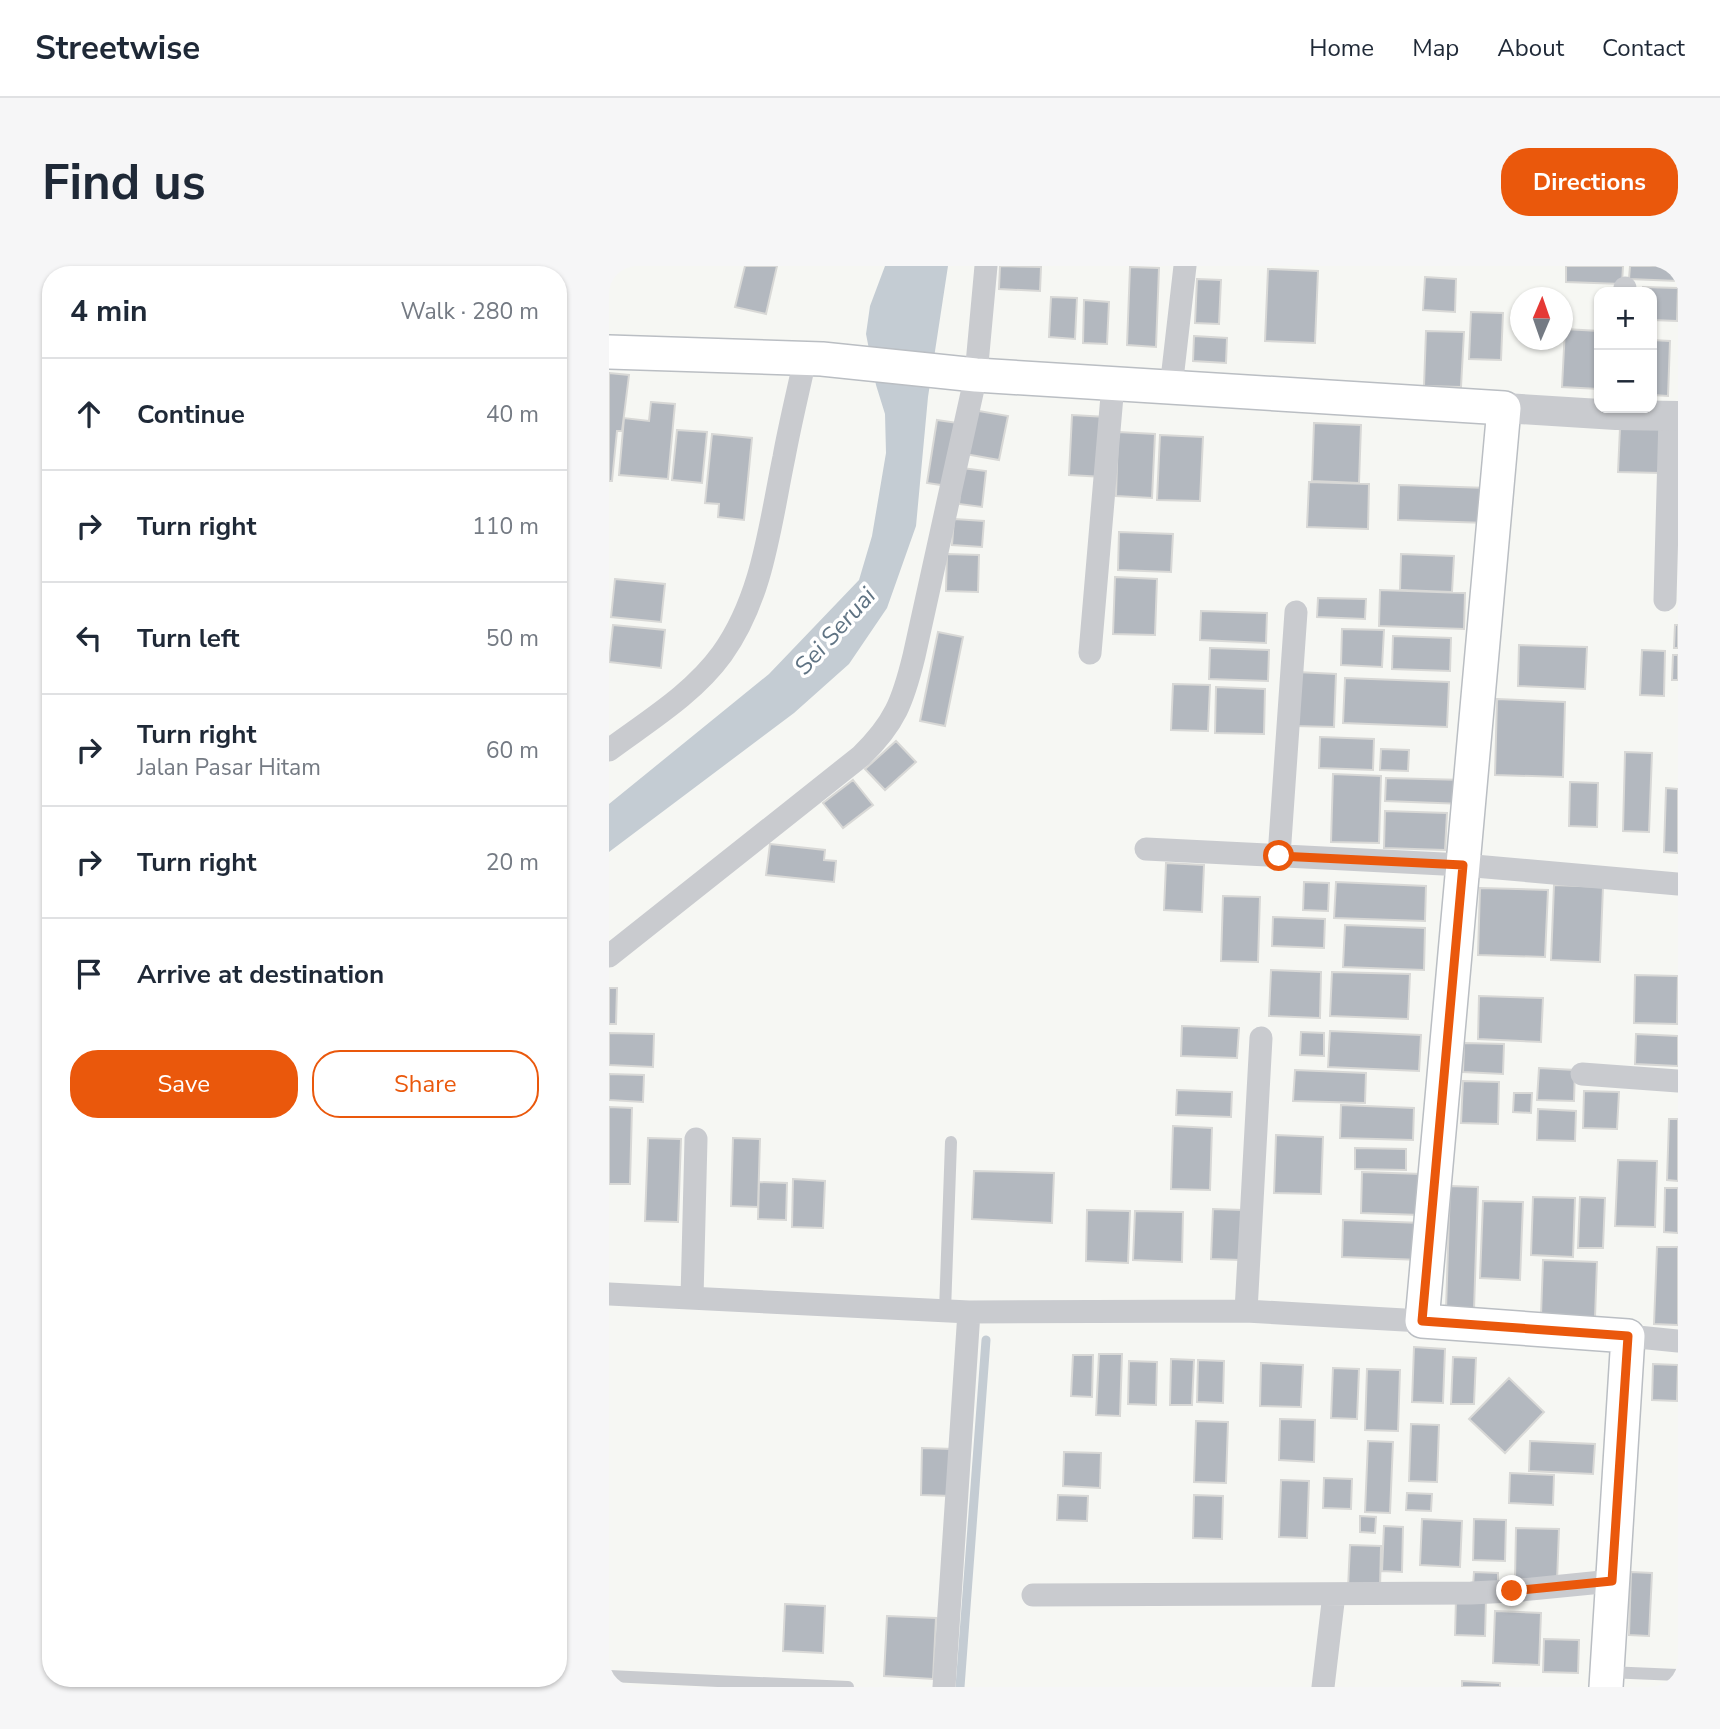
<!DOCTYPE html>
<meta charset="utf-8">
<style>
body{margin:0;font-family:"Nunito Sans",sans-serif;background:#f6f6f7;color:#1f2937}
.controls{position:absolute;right:21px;top:21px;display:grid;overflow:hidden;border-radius:14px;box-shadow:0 2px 5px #0004}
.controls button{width:63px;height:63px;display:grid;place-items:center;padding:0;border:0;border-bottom:2px solid #e0e1e3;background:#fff;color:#1f2937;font:35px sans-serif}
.compass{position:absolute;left:901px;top:21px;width:63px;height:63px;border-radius:50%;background:#fff;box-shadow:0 2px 5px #0004;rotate:2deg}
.stop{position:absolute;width:21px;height:21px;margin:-16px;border:5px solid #ea580c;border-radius:50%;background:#fff}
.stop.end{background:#ea580c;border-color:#fff;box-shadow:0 2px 7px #0008}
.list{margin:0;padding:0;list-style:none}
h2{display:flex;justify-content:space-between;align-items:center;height:91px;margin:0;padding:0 28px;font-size:30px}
h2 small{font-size:23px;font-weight:400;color:#747a83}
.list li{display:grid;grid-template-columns:46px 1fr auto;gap:21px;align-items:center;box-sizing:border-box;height:112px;padding:0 28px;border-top:2px solid #e0e1e3}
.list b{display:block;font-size:26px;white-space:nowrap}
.list p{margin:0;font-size:23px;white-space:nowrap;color:#747a83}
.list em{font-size:23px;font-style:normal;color:#747a83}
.actions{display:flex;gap:14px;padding:21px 28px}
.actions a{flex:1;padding:16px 0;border:2px solid #ea580c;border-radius:28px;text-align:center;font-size:24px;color:#ea580c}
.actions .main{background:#ea580c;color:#fff}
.icon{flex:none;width:38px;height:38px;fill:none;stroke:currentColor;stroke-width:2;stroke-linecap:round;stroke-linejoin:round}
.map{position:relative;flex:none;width:1069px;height:1421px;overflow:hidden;border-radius:28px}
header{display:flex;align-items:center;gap:42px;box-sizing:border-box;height:98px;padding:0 35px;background:#fff;border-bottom:2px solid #e0e1e3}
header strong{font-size:33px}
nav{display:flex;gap:38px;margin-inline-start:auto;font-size:24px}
.intro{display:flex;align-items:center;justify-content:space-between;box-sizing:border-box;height:168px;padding:0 42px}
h1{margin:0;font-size:49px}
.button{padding:18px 32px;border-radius:28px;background:#ea580c;color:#fff;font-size:24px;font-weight:700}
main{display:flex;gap:42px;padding:0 42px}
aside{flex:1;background:#fff;border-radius:28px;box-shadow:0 2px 5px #0004}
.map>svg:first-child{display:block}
.water{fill:#c4ccd3}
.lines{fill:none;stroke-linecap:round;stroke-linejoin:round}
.stream{stroke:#c4ccd3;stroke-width:9}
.building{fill:#b3b8bf;stroke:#d8d8d6;stroke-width:2}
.secondary-casing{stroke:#babec3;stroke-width:36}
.service{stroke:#c9cbcf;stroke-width:12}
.minor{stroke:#c9cbcf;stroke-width:23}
.tertiary{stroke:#c9cbcf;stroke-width:30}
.secondary{stroke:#fff;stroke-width:33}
.route{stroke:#ea580c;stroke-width:9}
.labels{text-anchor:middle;stroke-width:7;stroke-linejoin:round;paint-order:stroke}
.water-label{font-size:24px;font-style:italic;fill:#5f7383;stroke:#fff}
</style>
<header>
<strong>Streetwise</strong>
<nav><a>Home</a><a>Map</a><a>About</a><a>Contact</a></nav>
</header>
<div class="intro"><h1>Find us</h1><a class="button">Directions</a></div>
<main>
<aside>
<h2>4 min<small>Walk · 280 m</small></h2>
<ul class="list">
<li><svg class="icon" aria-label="ahead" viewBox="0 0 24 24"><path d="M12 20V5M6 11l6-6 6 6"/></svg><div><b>Continue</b></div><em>40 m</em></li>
<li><svg class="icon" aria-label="right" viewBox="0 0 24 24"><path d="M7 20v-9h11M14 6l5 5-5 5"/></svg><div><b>Turn right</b></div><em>110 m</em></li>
<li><svg class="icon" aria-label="left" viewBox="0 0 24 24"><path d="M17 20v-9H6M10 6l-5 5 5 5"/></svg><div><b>Turn left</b></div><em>50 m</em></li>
<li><svg class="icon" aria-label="right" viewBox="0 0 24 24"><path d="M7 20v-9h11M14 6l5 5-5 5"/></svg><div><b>Turn right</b><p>Jalan Pasar Hitam</p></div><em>60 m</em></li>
<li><svg class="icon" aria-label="right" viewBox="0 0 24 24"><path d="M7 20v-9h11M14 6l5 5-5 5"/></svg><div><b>Turn right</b></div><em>20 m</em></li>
<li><svg class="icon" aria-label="arrive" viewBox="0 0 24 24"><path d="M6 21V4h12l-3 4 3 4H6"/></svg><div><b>Arrive at destination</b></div></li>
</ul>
<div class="actions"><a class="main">Save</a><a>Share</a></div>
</aside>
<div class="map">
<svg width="1069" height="1421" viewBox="0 0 1069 1421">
<rect width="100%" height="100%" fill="#f6f7f3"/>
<path class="water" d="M276,0H339L319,131L307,260L278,342L240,398L185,447L0,586V538L160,408L250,314L263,270L277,187L276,148L267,119L257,68L261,40Z"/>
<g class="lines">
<path class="stream" d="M351,1421L377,1074"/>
</g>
<path class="building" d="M136,0H168L157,48L126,41Z
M391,0L432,1L431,25L390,23Z
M957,0H1014L1013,18L957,16Z
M1021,0H1069V15L1020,13Z
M521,1L550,2L547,81L518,79Z
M659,3L709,5L706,77L656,75Z
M816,11L847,13L846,46L814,44Z
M588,13L612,14L610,58L586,57Z
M1034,21L1069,22L1068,55L1043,54V26H1034Z
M442,31L468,32L466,73L440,71Z
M475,34L500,36L498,78L474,77Z
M862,46L894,47L892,94L860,93Z
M956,63L990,65V123L953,121Z
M817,65L855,66L852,121L815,120Z
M585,70L618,72L617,97L584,95Z
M1043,74L1061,75L1059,130L1043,129Z
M0,107L20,109L13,165H8L3,215H0Z
M42,136L66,138L59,213L10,209L15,152L40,155Z
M364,144L399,150L390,194L356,188Z
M463,149L498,151L495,211L460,209Z
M328,154L349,157L339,220L318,217Z
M705,157L752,159L750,217L703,215Z
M1011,162L1052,163L1051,207L1009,206Z
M68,164L98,166L93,217L63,214Z
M509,166L546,168L543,232L507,230Z
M103,168L143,172L135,254L109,251L110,238L96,237Z
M551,169L594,171L591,235L548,234Z
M353,202L377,205L373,241L350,238Z
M700,216L760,218L759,263L698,261Z
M790,219L879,222L878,257L789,254Z
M345,253L375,255L373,281L343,279Z
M510,266L564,268L562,306L509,304Z
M338,288L370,289L369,326L337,325Z
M792,288L845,290L843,326L791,324Z
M506,311L548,313L546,369L504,368Z
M6,313L56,318L52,356L2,351Z
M771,324L856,327L855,363L770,360Z
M709,332L757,333L756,353L708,351Z
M592,345L658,347L657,377L591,374Z
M4,359L56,364L52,402L0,396Z
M1066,359H1069V382H1065Z
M733,363L775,364L773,401L732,399Z
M329,366L354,371L336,460L311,455Z
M784,370L842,372L841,405L783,403Z
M910,379L978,381L976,423L909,420Z
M601,382L660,384L659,415L600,413Z
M1033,384L1056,385L1055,430L1031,429Z
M1064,389H1069V414H1063Z
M688,406L727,408L725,461L686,460Z
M736,412L840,416L838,461L734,457Z
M564,418L601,419L599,465L562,464Z
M607,421L656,423L655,468L606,467Z
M888,433L956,436L954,511L886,509Z
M711,471L765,473L764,504L710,502Z
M287,475L307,496L276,524L256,503Z
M772,483L800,484L799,505L771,504Z
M1016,486L1043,487L1040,566L1014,565Z
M724,508L772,510L770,577L722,576Z
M777,512L856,514L855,538L776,535Z
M244,514L264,539L234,562L214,537Z
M961,516L989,517L988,561L960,560Z
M1057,522L1069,523V587L1055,586Z
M776,545L838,547L836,584L775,582Z
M161,578L216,584L215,594L227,595L225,616L157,609Z
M557,597L595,599L593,646L555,644Z
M695,616L720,617L719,645L694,644Z
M727,616L817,620L816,655L725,652Z
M945,619L994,621L991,696L942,694Z
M871,622L939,624L936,691L869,689Z
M614,630L651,631L649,696L612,695Z
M664,651L716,653L715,682L663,680Z
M736,659L816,662L815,704L734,701Z
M662,704L712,706L711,752L660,750Z
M723,706L801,708L799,753L721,750Z
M1026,709L1069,710L1068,758L1025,757Z
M0,722H8L7,758H0Z
M870,730L934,732L932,776L869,773Z
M573,760L630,762L628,792L572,790Z
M721,765L812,769L810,805L719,801Z
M692,766L715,767V790L691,789Z
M0,767L45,768L44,801L0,799Z
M1027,768L1069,770V800L1026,798Z
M855,777L895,778L894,808L854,806Z
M930,802L966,804L965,835L928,834Z
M686,804L757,807L756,837L684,835Z
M0,808L35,809L34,836L0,834Z
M854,815L890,816L889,858L852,857Z
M568,824L623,826L622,851L567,849Z
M975,825L1010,826L1008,863L974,862Z
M905,827H923L922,847L904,846Z
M732,839L805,842L804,874L731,872Z
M0,841L23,842L21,918H0Z
M929,843L967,845L966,875L928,874Z
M1060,853H1069V915L1058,914Z
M564,860L603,862L601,924L562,923Z
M667,869L714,871L712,928L665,927Z
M39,872L72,873L69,956L36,955Z
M124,872L151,873L149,941L122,940Z
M746,882L797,883V904L746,903Z
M1009,894L1048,895L1046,961L1006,960Z
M365,905L445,907L443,957L363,953Z
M753,906L813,908L812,949L752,947Z
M184,913L216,915L214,962L183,961Z
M150,916L178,917L177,954L149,953Z
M841,920L869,921L865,1044H837Z
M1056,922H1069V967L1055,966Z
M924,931L966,932L964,991L922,989Z
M971,931L996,932L994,982H969Z
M874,935L914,936L911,1014L871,1012Z
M604,943L634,944L632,994L602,993Z
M478,944L521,945L519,997L477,995Z
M526,945L574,946L573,996L524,994Z
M734,954L813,957L812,994L733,991Z
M1048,981H1069V1059L1045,1058Z
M934,994L988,996L986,1052L932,1050Z
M805,1081L836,1083L834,1137L803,1136Z
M490,1088H513L511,1150L487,1149Z
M464,1089H484L483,1131L462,1130Z
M844,1091L867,1092L865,1138H842Z
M562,1093L585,1094L583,1139H561Z
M589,1094L615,1095L614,1137L588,1136Z
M520,1095L548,1096L547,1139L519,1138Z
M652,1097L694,1099L692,1141L651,1140Z
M1044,1098L1069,1099L1068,1135L1043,1134Z
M724,1102L750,1103L748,1153L722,1152Z
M758,1103L791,1104L789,1165L756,1164Z
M900,1112L935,1146L896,1187L860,1153Z
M671,1153L706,1154L705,1196L670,1194Z
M587,1155L619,1156L617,1217L585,1216Z
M802,1158L830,1159L828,1216L800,1215Z
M759,1175L784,1176L781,1247L756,1246Z
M921,1175L986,1178L984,1208L920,1205Z
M313,1182L345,1183L343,1230L312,1229Z
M455,1186L492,1187L491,1222L454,1220Z
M901,1207L945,1209L944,1239L900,1237Z
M715,1212L743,1213L742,1243L714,1242Z
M672,1214L700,1215L698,1272L670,1271Z
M798,1227L823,1228L822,1245L797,1244Z
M449,1229L479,1230L478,1255L448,1254Z
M585,1229L614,1230L613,1273L584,1272Z
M751,1250L767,1251L766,1267L751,1266Z
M813,1253L853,1255L851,1301L811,1299Z
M865,1253L897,1254L896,1295L864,1294Z
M775,1260L794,1261L793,1306L773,1305Z
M907,1262L950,1263L948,1315L906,1313Z
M741,1279L772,1280L771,1323L739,1322Z
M865,1306L889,1307V1321L864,1320Z
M1022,1306L1043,1307L1040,1370L1020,1369Z
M847,1332L877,1333L876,1370L846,1369Z
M176,1338L216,1340L214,1387L174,1385Z
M886,1345L932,1347L930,1399L884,1397Z
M278,1350L327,1352L324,1413L275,1410Z
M935,1373L970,1374L969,1407L934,1406Z
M853,1415L891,1417V1421H853Z"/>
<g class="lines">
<defs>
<path id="secondary" d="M0,86L213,93L367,109L895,142L813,1055L1019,1070L997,1421"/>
</defs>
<use href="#secondary" class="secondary-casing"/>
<path class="service" d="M336,1045L342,876
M998,1406L1069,1409
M0,1410L239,1421"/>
<path class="minor" d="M1015,26L1016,22
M562,122L576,0
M1056,334L1061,150
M481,387L504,118
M0,484C39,455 84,428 113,388C154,331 161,258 175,191C181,158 189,126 196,93
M537,583L854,599L1069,618
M670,590L687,346
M0,690L252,490C286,457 294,435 305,390L367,109L377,0
M973,808L1069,815
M0,1028L360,1046L637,1045L813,1055
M83,1032L87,873
M637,1045L652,772
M1019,1070L1069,1075
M424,1329L862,1327L903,1325L1003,1315
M335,1421L360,1046
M714,1421L725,1328"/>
<path class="tertiary" d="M895,142L1007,149L1069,150"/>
<use href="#secondary" class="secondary"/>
</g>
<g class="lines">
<path class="route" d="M670,590L854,599L813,1055L1019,1070L1003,1315L903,1325"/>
</g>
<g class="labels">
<g class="water-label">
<text transform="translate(226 365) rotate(-48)" y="8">Sei Seruai</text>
</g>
</g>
</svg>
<div class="controls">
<button>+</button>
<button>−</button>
</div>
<svg class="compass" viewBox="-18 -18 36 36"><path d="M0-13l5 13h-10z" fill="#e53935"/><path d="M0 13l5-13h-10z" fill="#747a83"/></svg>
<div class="stop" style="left:670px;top:590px"></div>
<div class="stop end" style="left:903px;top:1325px"></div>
</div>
</main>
